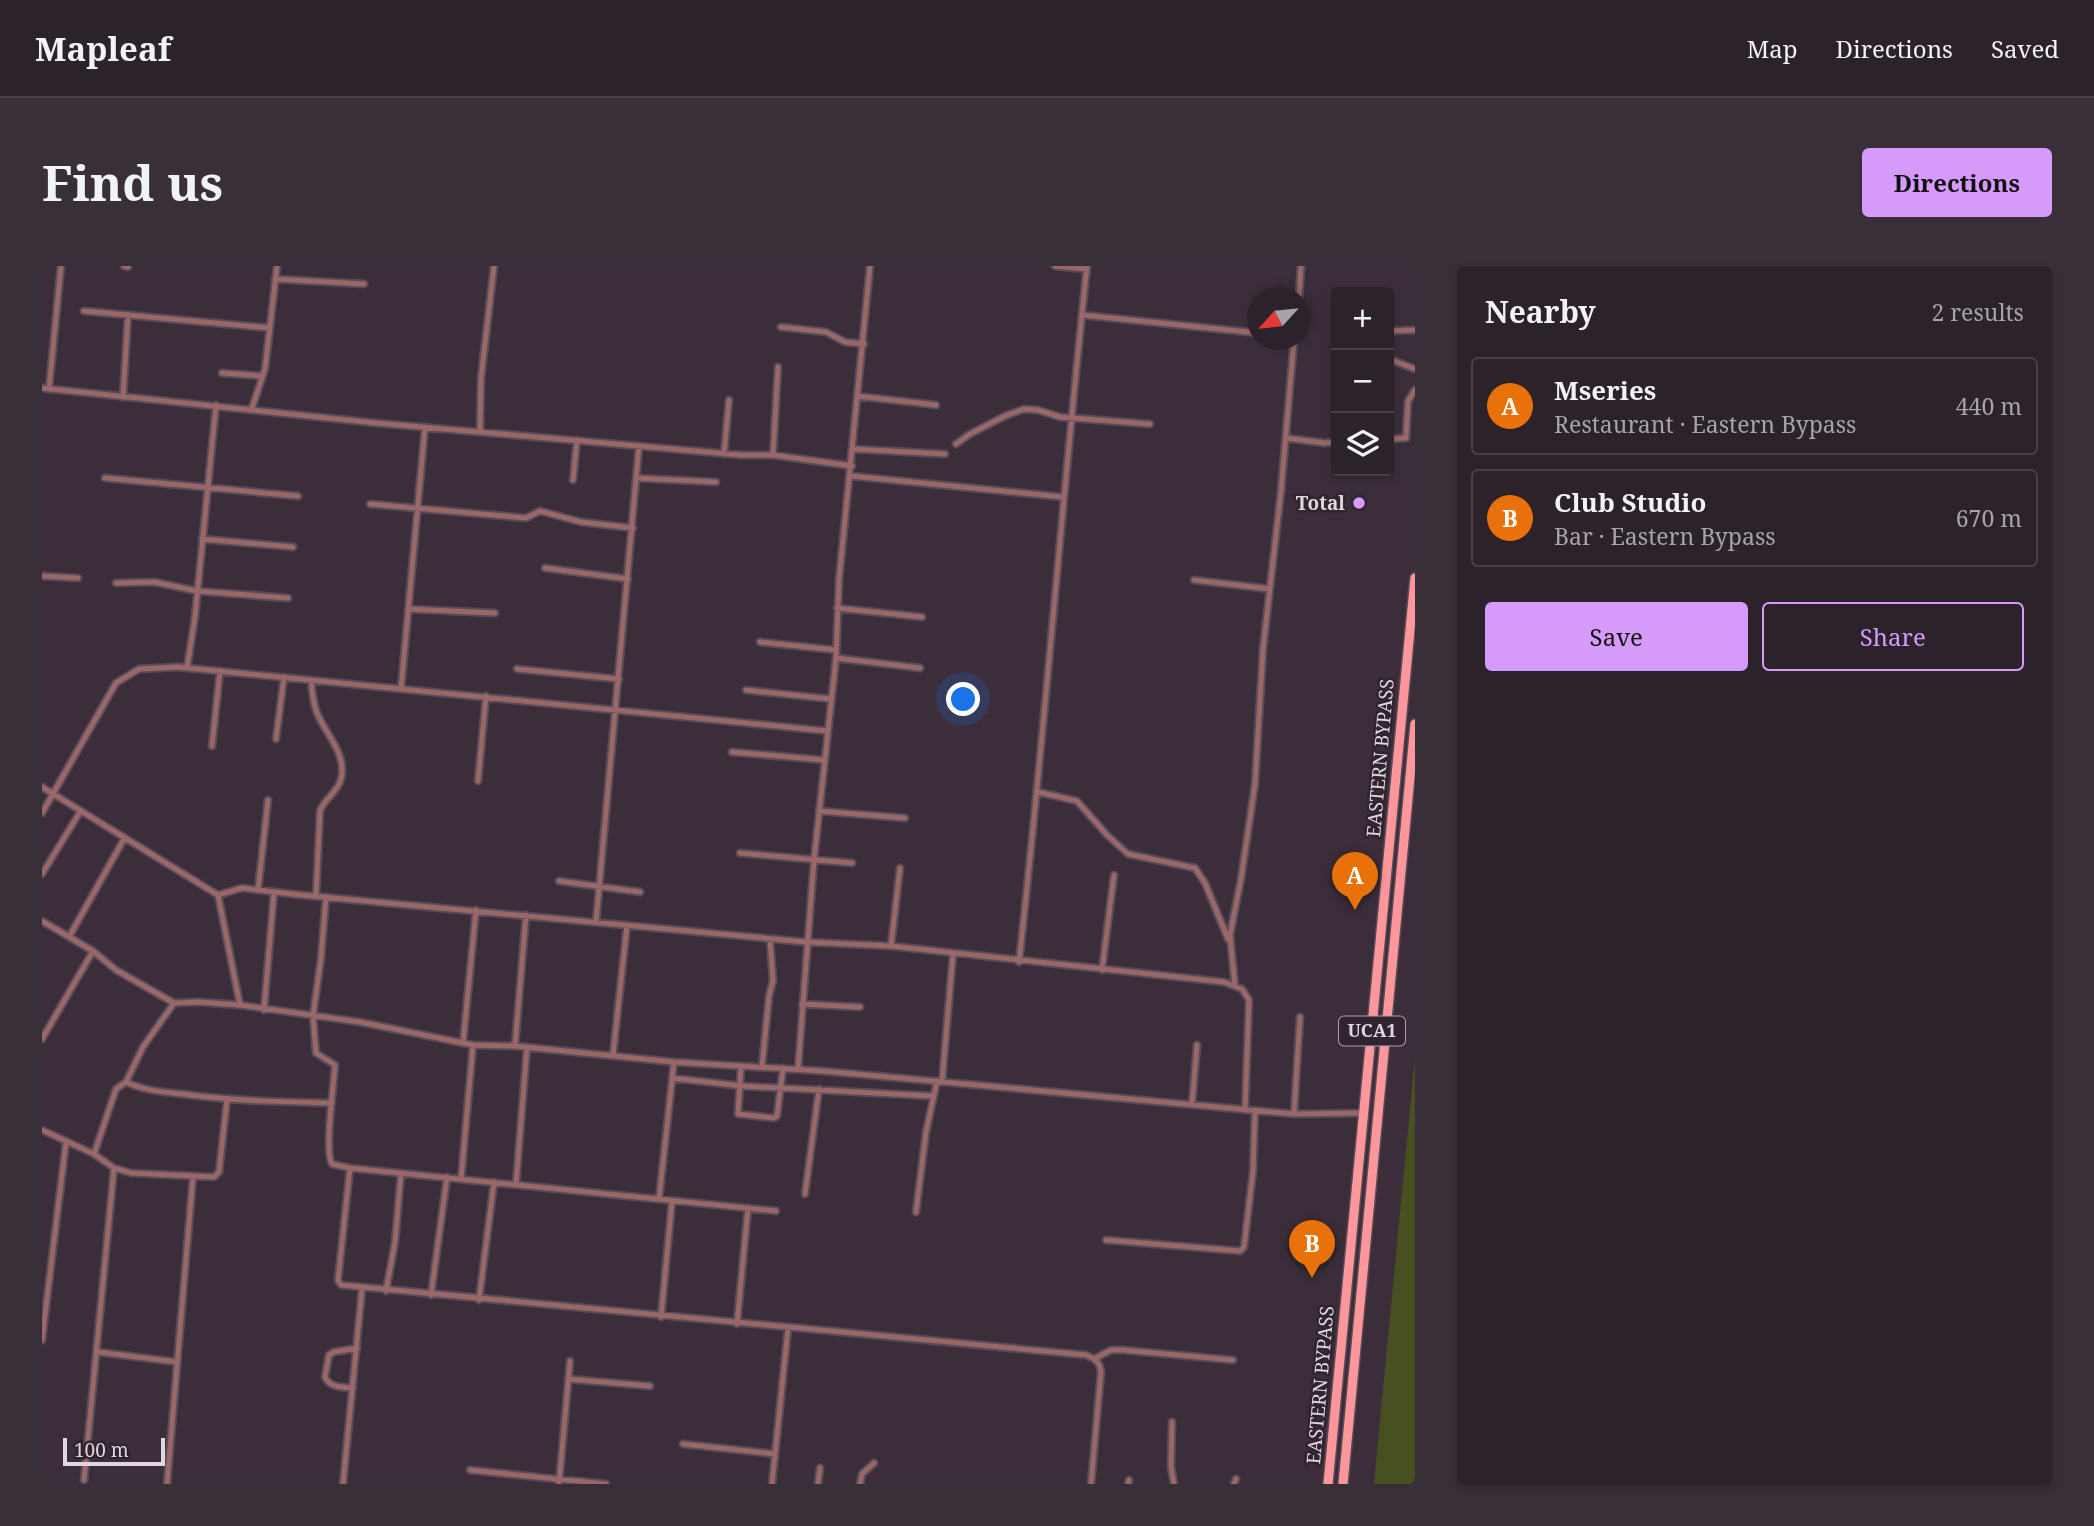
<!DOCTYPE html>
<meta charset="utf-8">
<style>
body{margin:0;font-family:"Noto Serif",serif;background:#382f38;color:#f1f3f6}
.controls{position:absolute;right:21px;top:21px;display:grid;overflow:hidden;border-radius:7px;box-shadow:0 4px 10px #0003}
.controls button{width:63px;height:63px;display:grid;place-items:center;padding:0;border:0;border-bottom:2px solid #483f48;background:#2c222c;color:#f1f3f6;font:35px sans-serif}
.compass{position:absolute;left:1205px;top:21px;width:63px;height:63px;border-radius:50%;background:#2c222c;box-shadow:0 4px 10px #0003;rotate:243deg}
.scale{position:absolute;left:21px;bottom:18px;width:102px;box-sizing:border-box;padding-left:7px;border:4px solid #dfd6de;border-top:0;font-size:19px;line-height:24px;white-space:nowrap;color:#dfd6de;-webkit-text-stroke:5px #312430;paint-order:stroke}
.you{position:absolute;left:922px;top:434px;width:24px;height:24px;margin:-18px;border:5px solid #fff;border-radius:50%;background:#1a73e8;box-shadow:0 0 0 10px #1a73e833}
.badge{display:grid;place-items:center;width:46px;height:46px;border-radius:50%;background:#d69bfa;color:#fff;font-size:23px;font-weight:700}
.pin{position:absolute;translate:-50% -58px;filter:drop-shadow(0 2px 4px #0008)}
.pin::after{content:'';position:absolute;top:37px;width:24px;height:21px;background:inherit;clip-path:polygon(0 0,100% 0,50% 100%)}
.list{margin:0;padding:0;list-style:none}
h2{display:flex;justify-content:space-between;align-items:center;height:91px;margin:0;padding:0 28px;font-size:30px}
h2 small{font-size:23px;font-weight:400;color:#a6a4a9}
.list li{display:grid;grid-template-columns:46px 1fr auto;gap:21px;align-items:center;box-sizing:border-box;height:98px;margin:0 14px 14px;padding:0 14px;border:2px solid #483f48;border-radius:7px}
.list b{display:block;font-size:26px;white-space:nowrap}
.list p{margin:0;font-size:23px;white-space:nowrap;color:#a6a4a9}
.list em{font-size:23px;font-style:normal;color:#a6a4a9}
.actions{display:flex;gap:14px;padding:21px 28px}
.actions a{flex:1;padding:16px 0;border:2px solid #d69bfa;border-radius:7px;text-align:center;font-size:24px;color:#d69bfa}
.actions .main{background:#d69bfa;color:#111}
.icon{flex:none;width:38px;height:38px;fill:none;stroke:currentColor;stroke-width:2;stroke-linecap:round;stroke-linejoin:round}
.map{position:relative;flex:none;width:1373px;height:1218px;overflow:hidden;border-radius:7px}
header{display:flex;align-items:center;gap:42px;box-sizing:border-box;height:98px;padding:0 35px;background:#2c222c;border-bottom:2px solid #483f48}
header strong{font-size:33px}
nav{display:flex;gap:38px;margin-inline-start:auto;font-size:24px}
.intro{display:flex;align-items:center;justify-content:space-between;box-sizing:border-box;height:168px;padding:0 42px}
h1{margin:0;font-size:49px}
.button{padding:18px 32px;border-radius:7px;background:#d69bfa;color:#111;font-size:24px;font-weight:700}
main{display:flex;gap:42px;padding:0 42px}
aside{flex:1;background:#2c222c;border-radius:7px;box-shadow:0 4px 10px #0003}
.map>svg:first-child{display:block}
.green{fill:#484f20}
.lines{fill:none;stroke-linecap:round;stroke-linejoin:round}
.minor-casing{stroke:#594c58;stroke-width:9}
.primary-casing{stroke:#594c58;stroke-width:12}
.minor{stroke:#996768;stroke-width:5}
.primary{stroke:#fd979c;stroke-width:9}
.poi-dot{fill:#d69bfa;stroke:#312430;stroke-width:2.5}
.labels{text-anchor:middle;stroke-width:5;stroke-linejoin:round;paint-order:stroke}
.shield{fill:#312430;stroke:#aba1aa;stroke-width:2}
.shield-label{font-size:18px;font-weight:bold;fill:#dfd6de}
.poi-label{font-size:19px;font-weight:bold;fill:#dfd6de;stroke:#312430;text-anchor:end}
.street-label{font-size:19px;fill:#dfd6de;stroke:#312430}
</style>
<header>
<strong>Mapleaf</strong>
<nav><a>Map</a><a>Directions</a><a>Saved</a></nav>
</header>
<div class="intro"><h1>Find us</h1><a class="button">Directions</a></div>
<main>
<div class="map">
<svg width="1373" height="1218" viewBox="0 0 1373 1218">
<rect width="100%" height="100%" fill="#3b2e3a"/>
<path class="green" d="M1373,791V1218H1332L1333,1206Z"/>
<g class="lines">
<defs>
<path id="minor" d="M82,0L86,1
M1013,0L1045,3
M233,13L322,18
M1257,32L1259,0
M42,45L228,62
M1040,49L1216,67
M739,61L784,66L803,76L822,78
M1347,65L1373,64
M1347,93L1373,103
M180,107L220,110
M0,122L334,157L699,189H731L810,200
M7,123L19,0
M815,130L894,139
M81,131L86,49
M210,142L223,103L235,0
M438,166L439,112L452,0
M1244,172L1283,177L1294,176
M1347,173L1364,172L1366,135L1373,124
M914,178L928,168L963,150L982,143L996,144L1018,151L1108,158
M811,183L903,188
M682,188L687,134
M731,189L736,101
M809,210L1021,231
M63,212L256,230
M594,212L674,216
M531,214L535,174
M328,238L484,252L498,245L539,256L591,262
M160,273L251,281
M503,302L586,313
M0,310L36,312
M1152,314L1228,323
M74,317L112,316L155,325L246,332
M795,342L880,351
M366,343L453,347
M718,376L794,384
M794,392L878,402
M145,402L153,351L174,139
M475,403L577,413
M269,414C270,425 271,437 275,447C284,469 305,487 299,513C296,526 282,533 278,545L274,630
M359,423L383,161
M704,424L789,433
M234,473L242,411
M170,480L178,405
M690,486L782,494
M436,515L444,430
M0,521L176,629L198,739
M996,526L1035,535L1066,570L1086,588L1153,602L1163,617L1186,673
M777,545L863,552
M0,547L74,417L97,403L136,401L785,465
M698,587L810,597
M0,608L38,546
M517,615L598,626
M216,624L226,534
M176,629L200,622L259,629L764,676L849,680L1182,716L1200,723L1207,734L1203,844
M284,631L279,692L271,750L274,787L293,799C292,818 282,885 290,898L308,902L734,945
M0,655L51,685L74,704L132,737L157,736L198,739L318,756L431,779L473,780L632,796L781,805L1252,848L1322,847
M554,656L597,180
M27,671L82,573
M849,680L858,602
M977,696C1003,464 1020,232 1045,0
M1060,704L1072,609
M1193,720L1188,669L1199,613L1213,518L1221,383L1239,225L1252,74
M760,738L818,741
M222,744L232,626
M0,773L51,685
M421,777L434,644
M473,780L484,649
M571,789L585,659
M699,800L696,848L732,852L735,850L741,802
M720,801L727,730L731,715L728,673
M756,803L772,594L794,392L797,314L828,0
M630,812L700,820L890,830
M84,816C105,826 126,826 148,829C196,835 242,836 290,837
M900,816L911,688
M1150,838L1155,779
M1252,848L1258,751
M0,864L52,888L72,902L89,907L172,911L177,906L185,834
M52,888L74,823L84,816L101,781L132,737
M308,902L296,1014L299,1019L1044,1089C1053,1093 1058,1096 1059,1106L1049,1218
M419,913L431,779
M474,918L485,781
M763,928L777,823
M617,933L632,796
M874,946L884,866L895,815
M1064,974L1198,985L1202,981L1211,905L1213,845
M344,1025L353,976L359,907
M389,1029L405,911
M437,1034L452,916
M619,1051L630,935
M695,1058L706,942
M0,1074L24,876
M56,1086L135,1096
M1052,1093L1069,1084H1081L1191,1094
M526,1113L608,1120
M311,1122C300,1121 288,1122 283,1111L287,1089L292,1086L315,1082
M1130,1156L1129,1201L1132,1218
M641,1178L733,1188
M428,1204L564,1218
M42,1214L72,902
M125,1218L151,910
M301,1218L320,1023
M517,1218L528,1095
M730,1218L746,1062
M776,1218L778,1202
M818,1218L820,1208L832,1197
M1086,1218L1087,1214
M1192,1218L1194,1213"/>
<path id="primary" d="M1286,1218L1373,312
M1301,1218L1373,458"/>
</defs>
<use href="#minor" class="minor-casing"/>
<use href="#primary" class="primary-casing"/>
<use href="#minor" class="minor"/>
<use href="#primary" class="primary"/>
</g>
<circle class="poi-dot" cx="1317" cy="237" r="7"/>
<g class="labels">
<rect class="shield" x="1297" y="750.5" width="66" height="29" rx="5"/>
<g class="shield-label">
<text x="1330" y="771">UCA1</text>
</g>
<g class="poi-label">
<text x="1303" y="244">Total</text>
</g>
<g class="street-label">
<text transform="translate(1338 492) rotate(-85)" y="7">EASTERN BYPASS</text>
<text transform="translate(1278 1119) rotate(-85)" y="7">EASTERN BYPASS</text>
</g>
</g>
</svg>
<div class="controls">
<button>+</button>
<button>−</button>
<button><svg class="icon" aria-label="layers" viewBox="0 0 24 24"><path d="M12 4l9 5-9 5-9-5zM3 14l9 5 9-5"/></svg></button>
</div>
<svg class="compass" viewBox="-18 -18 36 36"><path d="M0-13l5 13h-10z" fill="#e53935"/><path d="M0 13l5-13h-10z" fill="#a6a4a9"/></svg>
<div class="scale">100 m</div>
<div class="you"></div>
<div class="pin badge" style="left:1313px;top:644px;background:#e8710a">A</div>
<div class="pin badge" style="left:1270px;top:1012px;background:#e8710a">B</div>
</div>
<aside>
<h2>Nearby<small>2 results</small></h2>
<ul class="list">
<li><span class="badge" style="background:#e8710a">A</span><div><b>Mseries</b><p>Restaurant · Eastern Bypass</p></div><em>440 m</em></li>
<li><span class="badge" style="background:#e8710a">B</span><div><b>Club Studio</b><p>Bar · Eastern Bypass</p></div><em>670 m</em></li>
</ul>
<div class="actions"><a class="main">Save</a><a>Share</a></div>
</aside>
</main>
